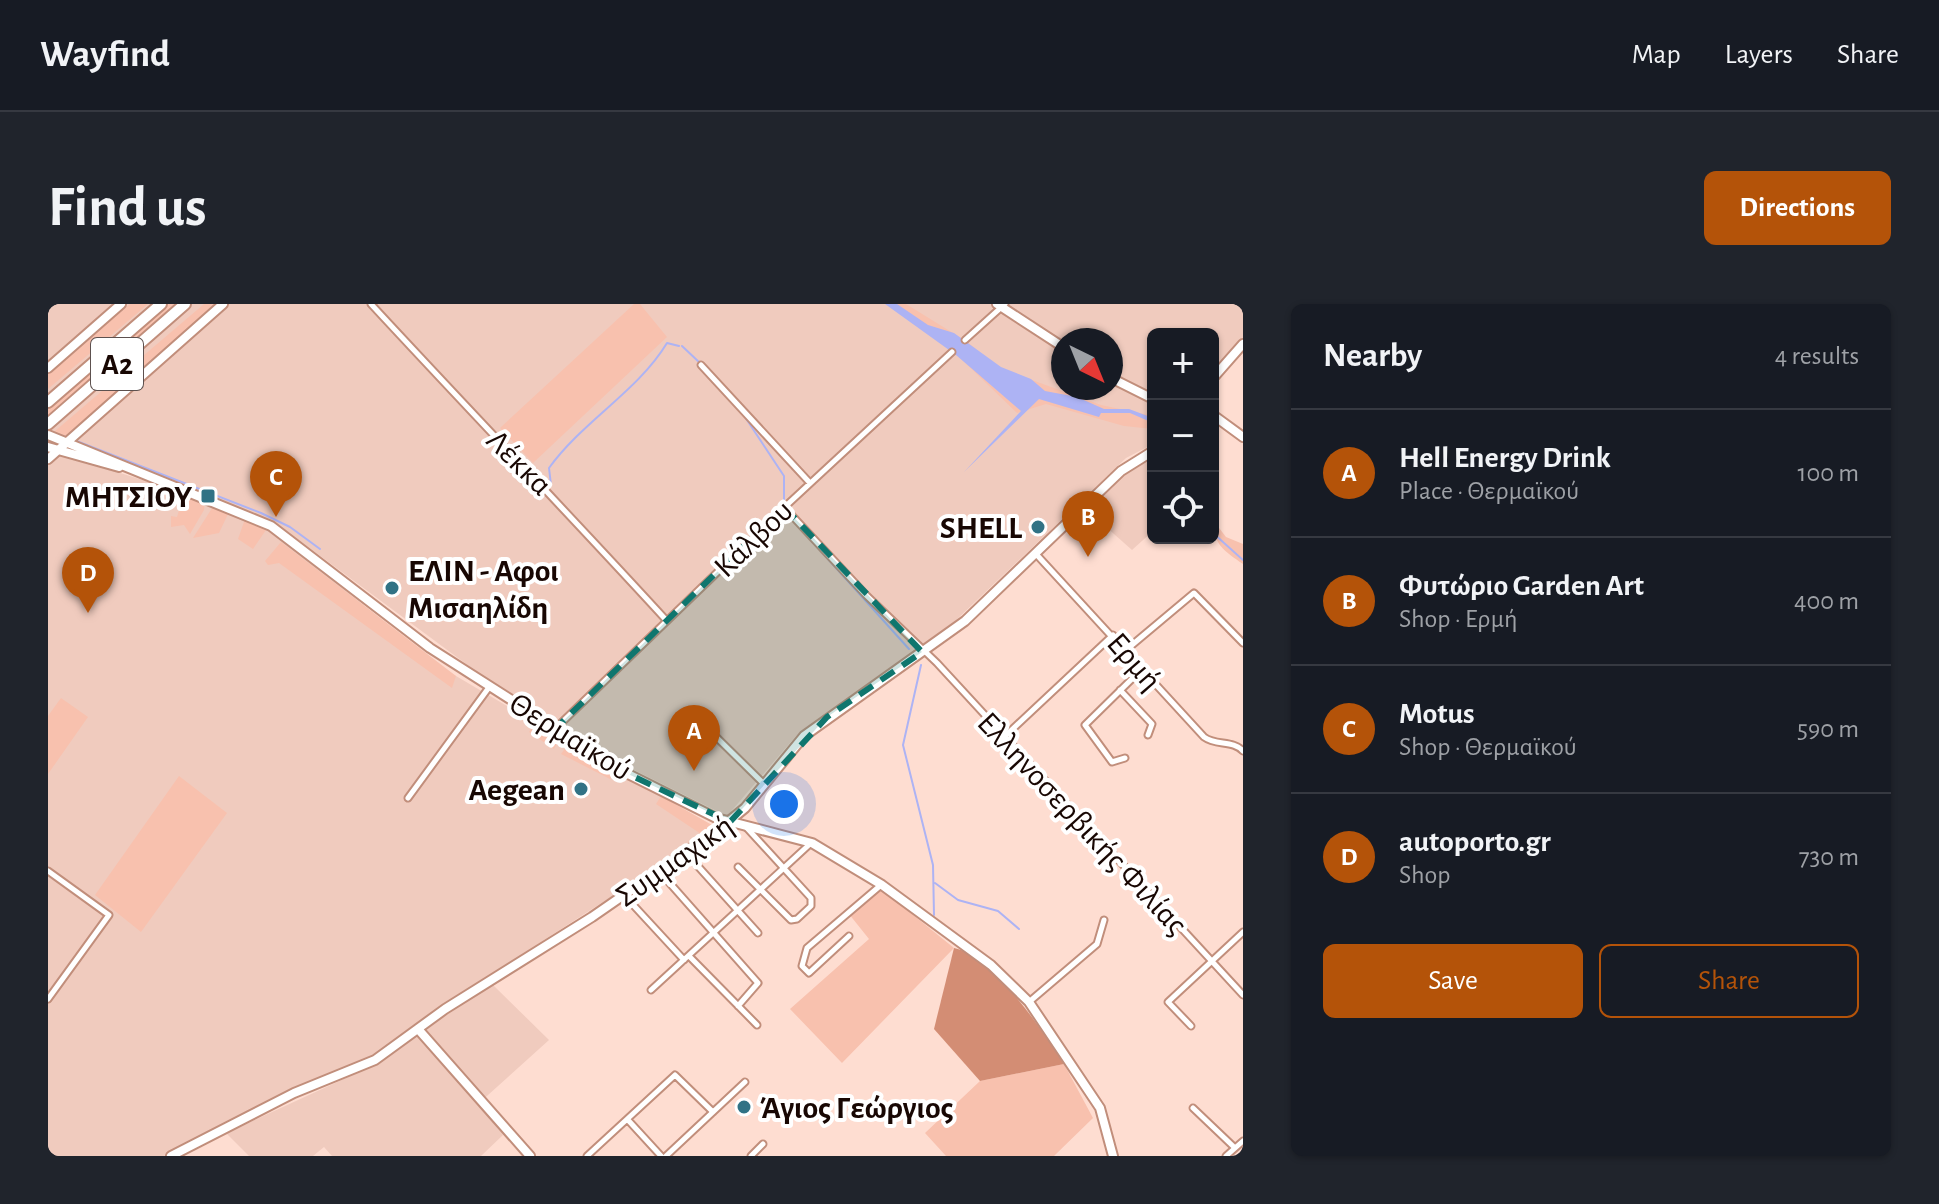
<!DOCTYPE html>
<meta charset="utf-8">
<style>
body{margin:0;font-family:"Alegreya Sans",sans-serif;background:#20242c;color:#f1f3f6}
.controls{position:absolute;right:24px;top:24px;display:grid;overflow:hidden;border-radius:12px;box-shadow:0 2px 6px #0004}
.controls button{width:72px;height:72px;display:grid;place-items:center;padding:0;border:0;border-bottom:2px solid #363941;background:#171b24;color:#f1f3f6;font:40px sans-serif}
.compass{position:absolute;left:1003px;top:24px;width:72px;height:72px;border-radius:50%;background:#171b24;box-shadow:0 2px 6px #0004;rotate:137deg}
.you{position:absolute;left:736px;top:500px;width:28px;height:28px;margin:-20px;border:6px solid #fff;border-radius:50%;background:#1a73e8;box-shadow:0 0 0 12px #1a73e833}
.badge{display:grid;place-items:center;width:52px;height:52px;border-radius:50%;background:#b45309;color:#fff;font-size:26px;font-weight:700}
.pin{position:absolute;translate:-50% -66px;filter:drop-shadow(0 2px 4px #0008)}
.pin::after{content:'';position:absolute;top:42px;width:28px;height:24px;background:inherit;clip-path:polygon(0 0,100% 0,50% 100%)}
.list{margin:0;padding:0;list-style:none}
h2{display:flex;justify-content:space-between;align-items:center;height:104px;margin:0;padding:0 32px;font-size:34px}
h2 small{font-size:26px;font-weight:400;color:#9ea1a6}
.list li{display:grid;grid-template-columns:52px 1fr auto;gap:24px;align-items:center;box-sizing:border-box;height:128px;padding:0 32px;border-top:2px solid #363941}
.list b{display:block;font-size:30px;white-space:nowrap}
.list p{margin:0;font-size:26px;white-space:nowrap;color:#9ea1a6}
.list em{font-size:26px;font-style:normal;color:#9ea1a6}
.actions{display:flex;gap:16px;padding:24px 32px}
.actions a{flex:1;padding:18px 0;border:2px solid #b45309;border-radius:12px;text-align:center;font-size:28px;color:#b45309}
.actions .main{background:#b45309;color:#fff}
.icon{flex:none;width:44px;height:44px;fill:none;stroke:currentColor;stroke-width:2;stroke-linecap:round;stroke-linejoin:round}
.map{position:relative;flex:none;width:1195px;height:852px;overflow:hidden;border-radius:12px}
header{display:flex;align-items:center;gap:48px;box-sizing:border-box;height:112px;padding:0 40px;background:#171b24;border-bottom:2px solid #363941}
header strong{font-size:38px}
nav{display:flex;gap:44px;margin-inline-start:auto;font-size:28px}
.intro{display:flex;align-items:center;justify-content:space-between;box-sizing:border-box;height:192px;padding:0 48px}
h1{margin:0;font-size:56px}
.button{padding:20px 36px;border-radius:12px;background:#b45309;color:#fff;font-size:28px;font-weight:700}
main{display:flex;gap:48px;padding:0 48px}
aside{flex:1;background:#171b24;border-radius:12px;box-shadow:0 2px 6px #0004}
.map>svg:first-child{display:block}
.built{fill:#f0cbbe;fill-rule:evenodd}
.green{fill:#f8c1ae}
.forest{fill:#d38d74}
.water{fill:#adb3f4}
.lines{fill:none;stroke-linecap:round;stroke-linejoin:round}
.stream{stroke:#adb3f4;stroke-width:2}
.street-casing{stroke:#c18e7b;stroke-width:9}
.secondary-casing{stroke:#c18e7b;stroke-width:12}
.highway-casing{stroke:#c18e7b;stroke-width:14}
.street{stroke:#fff;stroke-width:5}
.secondary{stroke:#fff;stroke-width:8}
.highway{stroke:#fff;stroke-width:10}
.marked{fill:#0f766e;fill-opacity:0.2;stroke:#0f766e;stroke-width:6;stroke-dasharray:16 10;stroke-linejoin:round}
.poi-dot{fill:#317285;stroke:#fff;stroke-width:3}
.labels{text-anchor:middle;stroke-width:8;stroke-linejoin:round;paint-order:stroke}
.shield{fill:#fff;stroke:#5d514f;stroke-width:2}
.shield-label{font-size:30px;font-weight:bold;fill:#180703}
.street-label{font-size:32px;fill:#180703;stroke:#fff}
.poi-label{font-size:32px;font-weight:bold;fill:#180703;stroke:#fff;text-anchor:end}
</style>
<header>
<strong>Wayfind</strong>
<nav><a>Map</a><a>Layers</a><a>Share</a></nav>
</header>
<div class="intro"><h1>Find us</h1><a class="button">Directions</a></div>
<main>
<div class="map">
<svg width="1195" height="852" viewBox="0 0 1195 852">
<rect width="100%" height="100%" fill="#feddd1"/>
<path class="built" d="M0,0H1195V34L1165,66V30H1105V140L1078,154L906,318L748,432L679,512L588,467L429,368L225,217L0,128ZM1015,36H1063V84H1015Z
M0,146L129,187L226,229L391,362L668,525L394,702L321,756L237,791L116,852H0Z
M1105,154V227L1084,246L1039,206L1071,174Z
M444,680L501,736L430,800L455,831L433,852H284L276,843L265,852H201L178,829L322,763Z"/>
<path class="green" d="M82,0H100L0,85V69Z
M121,0H128L0,112V105Z
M156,0H168L0,149V133Z
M586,0H592L619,33L485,159L452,124Z
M838,0H858L918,37L951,64L1053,101L1105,112V125L1076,122L998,100L969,109L907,49Z
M136,190L157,195L156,206L142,230L136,221L123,223V212L129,213Z
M166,201L181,208L171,229L145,234Z
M197,215L218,226L205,245L190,235Z
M1165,216L1178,233L1195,240V260C1176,247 1165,240 1165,216Z
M233,238L408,372L404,384L231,259L220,261L217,257Z
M13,394L40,413L0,470V412Z
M490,415L515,429L506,445L481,428Z
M523,436L569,464L562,475L513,450Z
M131,472L179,509L93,628L47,591Z
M613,492L664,521L653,530L608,500Z
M833,585L906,644L794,759L742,705L821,635L801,610Z
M1016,760L1045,814L1006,852H898L877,829L932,777Z"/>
<path class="forest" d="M906,644C945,652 995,727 1016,760L932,777L886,725Z"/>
<path class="water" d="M837,0H849L880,21L906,29L953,63L983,75L997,87L1029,93L1056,105H1081L1105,114V119L1082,109H1053L1051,113L991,95L916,168L973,107L908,51Z"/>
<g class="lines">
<path class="stream" d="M634,42L652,59
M695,110L736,172V199
M0,127L20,134
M26,136L213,209L242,223L272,245
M503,181L501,164C535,117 590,87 619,39L631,42
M744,215L861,345
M1165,229L1195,256
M873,361L855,441L885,561L886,611
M887,579L910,596L950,607L971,625"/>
<defs>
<path id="street" d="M323,0C421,106 521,210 619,317
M917,36L957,0
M653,61L762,179
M736,203L819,292L889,359L1195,691
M988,250L1156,433C1168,442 1185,436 1195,447
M1078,346L1146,289L1195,339
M1072,386L1104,420L1100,431
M656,421L716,480
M509,423L741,199L904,48
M955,434L1065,331
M1077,454L1064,458L1037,421L1093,366
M360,494L442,382
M638,549L710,629
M690,563L743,616L749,615L763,602V594L699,524
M0,567L61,611L0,695
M611,567L710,679L690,702
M576,591L636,656
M801,632L761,669L754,662L759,644L833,581
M641,652L709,721
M603,686L763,539
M981,698L1049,640L1056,616
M1143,722L1120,698L1195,628
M1145,804L1187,844
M580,816L613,852
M539,852L627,771L665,808
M618,852L697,778
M703,852L715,840
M1178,852L1195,837"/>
<path id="secondary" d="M949,0L1015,43
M0,64L73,0
M1063,74L1105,95
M1165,74L1195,40
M1165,111L1195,133
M0,131L223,222L382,344L578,469L668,514L764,539L834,581L943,661L981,698L1052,804L1065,852
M0,143L71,163
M0,155L175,0
M370,725L482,852
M123,852L246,789L327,756L397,705L544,613L674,523L697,504L756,432L917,317L1073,167L1105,147"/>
<path id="highway" d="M0,98L113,0
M0,120L137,0"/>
</defs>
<use href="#street" class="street-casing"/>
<use href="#secondary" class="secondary-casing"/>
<use href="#highway" class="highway-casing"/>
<use href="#street" class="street"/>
<use href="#secondary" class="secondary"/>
<use href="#highway" class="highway"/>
</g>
<path class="marked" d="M736,203L874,348L779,413L682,518L578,469L509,423Z"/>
<g class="poi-dot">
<rect x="152" y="184" width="16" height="16" rx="4"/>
<circle cx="990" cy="223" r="8"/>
<circle cx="344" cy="284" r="8"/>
<circle cx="533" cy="485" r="8"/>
<circle cx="696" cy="803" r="8"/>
</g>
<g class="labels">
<rect class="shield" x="43" y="34" width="52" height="52" rx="6"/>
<g class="shield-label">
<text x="69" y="70">Α2</text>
</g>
<g class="street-label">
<text transform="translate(472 158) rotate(45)" y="11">Λέκκα</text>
<text transform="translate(705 234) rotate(-44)" y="11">Κάλβου</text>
<text transform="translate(1087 357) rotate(49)" y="11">Ερμή</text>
<text transform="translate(523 432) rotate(32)" y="11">Θερμαϊκού</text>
<text transform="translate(1035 519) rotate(47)" y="11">Ελληνοσερβικής Φιλίας</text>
<text transform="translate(626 556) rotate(-35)" y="11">Συμμαχική</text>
</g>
<g class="poi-label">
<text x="144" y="203">ΜΗΤΣΙΟΥ</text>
<text x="974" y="234">SHELL</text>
<text x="360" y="277" text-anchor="start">ΕΛΙΝ - Αφοι<tspan x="360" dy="37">Μισαηλίδη</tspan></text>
<text x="517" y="496">Aegean</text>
<text x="712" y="814" text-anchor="start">Άγιος Γεώργιος</text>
</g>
</g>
</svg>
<div class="controls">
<button>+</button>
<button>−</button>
<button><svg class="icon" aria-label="locate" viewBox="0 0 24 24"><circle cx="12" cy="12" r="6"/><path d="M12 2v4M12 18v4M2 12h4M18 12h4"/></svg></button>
</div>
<svg class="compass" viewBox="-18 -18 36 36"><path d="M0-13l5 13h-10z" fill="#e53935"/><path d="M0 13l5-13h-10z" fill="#9ea1a6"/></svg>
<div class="you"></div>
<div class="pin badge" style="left:646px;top:467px">A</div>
<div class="pin badge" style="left:1040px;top:253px">B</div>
<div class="pin badge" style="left:228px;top:213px">C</div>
<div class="pin badge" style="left:40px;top:309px">D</div>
</div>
<aside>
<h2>Nearby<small>4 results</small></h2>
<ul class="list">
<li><span class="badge">A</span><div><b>Hell Energy Drink</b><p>Place · Θερμαϊκού</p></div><em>100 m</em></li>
<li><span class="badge">B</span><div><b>Φυτώριο Garden Art</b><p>Shop · Ερμή</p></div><em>400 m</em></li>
<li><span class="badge">C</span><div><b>Motus</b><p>Shop · Θερμαϊκού</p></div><em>590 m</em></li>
<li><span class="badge">D</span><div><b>autoporto.gr</b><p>Shop</p></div><em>730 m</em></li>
</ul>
<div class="actions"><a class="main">Save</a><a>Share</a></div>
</aside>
</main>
